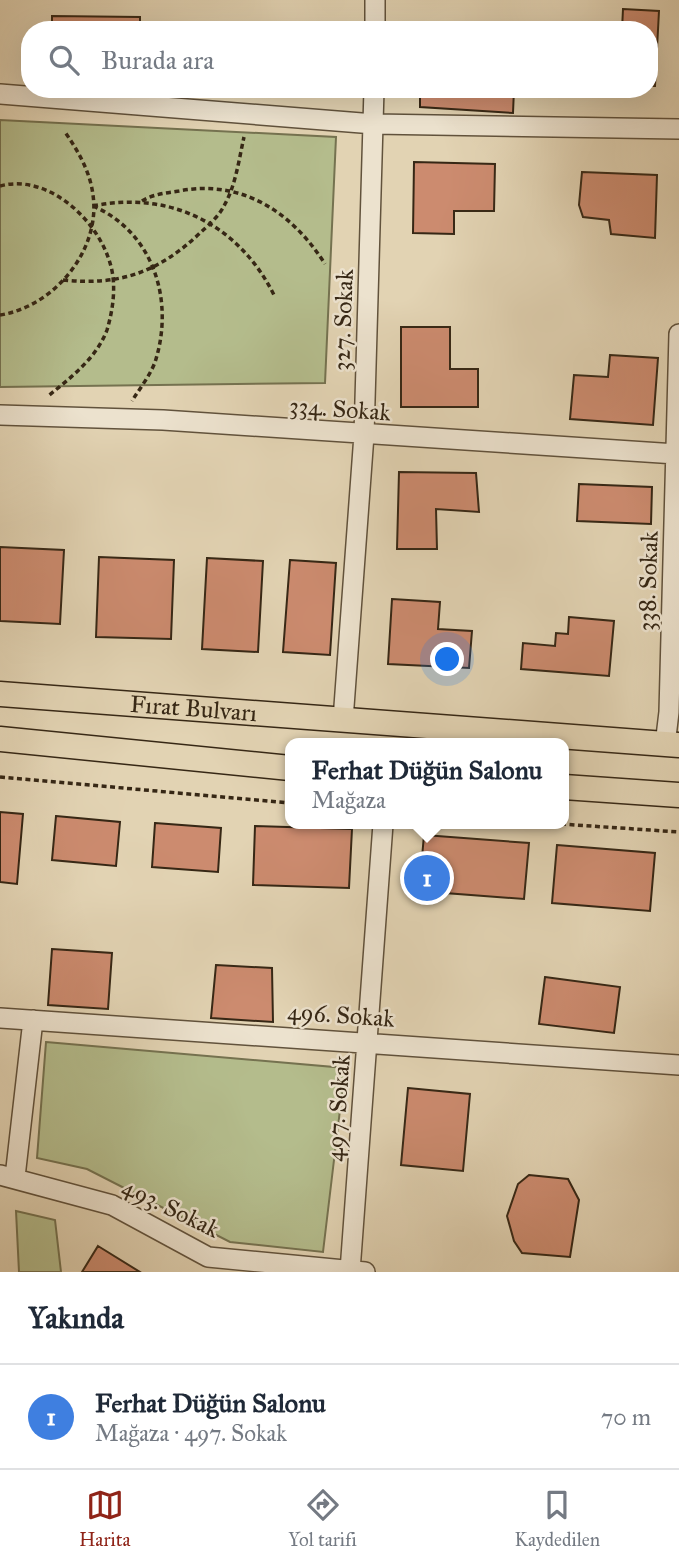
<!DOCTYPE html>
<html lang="tr">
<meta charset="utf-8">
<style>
body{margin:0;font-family:"IM FELL Great Primer",serif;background:#f2f2f3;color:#1f2937}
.you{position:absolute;left:448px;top:660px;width:24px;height:24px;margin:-18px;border:5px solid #fff;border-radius:50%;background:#1a73e8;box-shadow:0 0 0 10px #1a73e833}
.badge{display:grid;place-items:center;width:46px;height:46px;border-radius:50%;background:#8f2418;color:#fff;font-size:23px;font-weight:700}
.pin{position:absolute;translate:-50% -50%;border:4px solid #fff;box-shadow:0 2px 7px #0006}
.popup{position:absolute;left:285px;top:738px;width:284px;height:91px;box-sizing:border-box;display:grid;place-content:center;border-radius:14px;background:#fff;filter:drop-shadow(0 2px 5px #0005);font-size:23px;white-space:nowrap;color:#747a83}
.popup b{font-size:26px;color:#1f2937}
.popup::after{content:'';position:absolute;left:50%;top:100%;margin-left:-14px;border:14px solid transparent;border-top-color:#fff}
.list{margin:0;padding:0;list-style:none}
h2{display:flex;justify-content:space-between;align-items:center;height:91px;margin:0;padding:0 28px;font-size:30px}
h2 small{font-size:23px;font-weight:400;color:#747a83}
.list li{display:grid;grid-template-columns:46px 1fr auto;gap:21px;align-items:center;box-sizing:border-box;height:105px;padding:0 28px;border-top:2px solid #e0e1e3}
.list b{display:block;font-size:26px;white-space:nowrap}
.list p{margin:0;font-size:23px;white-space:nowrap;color:#747a83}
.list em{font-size:23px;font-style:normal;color:#747a83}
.icon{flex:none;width:38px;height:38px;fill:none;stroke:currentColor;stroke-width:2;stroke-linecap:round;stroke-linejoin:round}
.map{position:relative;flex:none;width:679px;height:1272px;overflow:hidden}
.search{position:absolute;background:#fff;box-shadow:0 7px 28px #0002;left:21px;right:21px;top:21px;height:77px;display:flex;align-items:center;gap:18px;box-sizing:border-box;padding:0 24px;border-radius:28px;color:#747a83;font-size:26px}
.sheet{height:196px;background:#fff}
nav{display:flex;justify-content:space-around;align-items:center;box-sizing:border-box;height:98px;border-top:2px solid #e0e1e3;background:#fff;font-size:19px;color:#747a83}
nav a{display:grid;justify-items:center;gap:4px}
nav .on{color:#8f2418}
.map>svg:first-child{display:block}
.green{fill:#b4bc8c;stroke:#757250;stroke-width:2}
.building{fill:#cc8b6f;stroke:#362715;stroke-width:2}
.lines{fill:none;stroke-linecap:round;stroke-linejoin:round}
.minor-casing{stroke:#61523c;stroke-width:22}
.major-casing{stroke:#362715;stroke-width:27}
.path{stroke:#362715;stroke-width:3.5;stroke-dasharray:5 3.5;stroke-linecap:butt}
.minor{stroke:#ece2ce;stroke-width:19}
.major{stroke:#e2d3b3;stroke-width:24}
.labels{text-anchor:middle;stroke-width:5;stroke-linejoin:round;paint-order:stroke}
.street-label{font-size:24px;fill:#362715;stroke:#ece2ce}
</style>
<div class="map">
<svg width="679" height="1272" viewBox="0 0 679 1272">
<rect width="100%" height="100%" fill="#e2d3b3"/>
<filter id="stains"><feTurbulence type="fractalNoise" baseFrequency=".00286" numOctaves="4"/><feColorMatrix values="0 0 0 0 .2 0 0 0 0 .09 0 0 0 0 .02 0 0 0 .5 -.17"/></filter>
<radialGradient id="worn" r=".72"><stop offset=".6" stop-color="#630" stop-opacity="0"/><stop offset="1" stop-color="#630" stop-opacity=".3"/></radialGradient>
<path class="green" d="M0,120L336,137L325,383L0,387Z
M46,1042L345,1068L323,1252L230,1242L87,1169L37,1158Z
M16,1211L55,1220L61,1272H19Z"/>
<path class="building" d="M623,9L659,11L655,86H649V30H622Z
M52,16L140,17V30H52Z
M264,27L352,28V30H264Z
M420,89H514L513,113L420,107Z
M414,162L495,164L494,211H454V234L413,233Z
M582,172L657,175L655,238L611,234L609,220L583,217L579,205Z
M401,327H450V369H478V407H401Z
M610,355L658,358L653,425L570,419L574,375L608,377Z
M399,472L476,473L479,512L436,509L437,549H397Z
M579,484L652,487L651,524L577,521Z
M0,547L64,550L60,624L0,621Z
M99,557L174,560L171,639L96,637Z
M207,558L263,561L258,652L202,649Z
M290,560L336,563L330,655L283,652Z
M392,599L440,602L438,629L472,631L469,668L388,664Z
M569,617L614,621L609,676L521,669L523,643L555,646L556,633L568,634Z
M0,812L23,814L17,884L0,882Z
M56,816L120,822L116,866L52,860Z
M155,823L221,828L218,872L152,867Z
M255,826L352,829L349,888L253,885Z
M424,835L529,843L524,899L419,891Z
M557,845L655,853L650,911L552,903Z
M52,949L112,953L108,1009L48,1005Z
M216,965L272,968L273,1022L211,1018Z
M545,977L620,987L614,1033L539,1024Z
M408,1088L470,1094L463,1171L401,1165Z
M529,1175L568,1179L579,1200L570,1257L522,1253L514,1241L507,1216L518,1184Z
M98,1246L140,1272H82Z"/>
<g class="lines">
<defs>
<path id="minor" d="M375,30V0
M0,94L374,124L679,129
M0,415L163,420L676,454
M343,720L364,435L374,89
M665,745L669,712L679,334
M0,1018L679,1065
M0,1175L112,1205L208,1257L365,1272
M15,1177L33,1020
M350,1271L383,824"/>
<g id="major">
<path id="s1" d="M0,694L679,745"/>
<path d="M0,739L290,768"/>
<path d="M564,787L679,795"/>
</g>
</defs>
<use href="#minor" class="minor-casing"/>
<use href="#major" class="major-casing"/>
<path class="path" d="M0,186C52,172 107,228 113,277C115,295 112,313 107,330C96,359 70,378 47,397
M142,201C153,194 166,193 179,191C242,179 292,212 325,264
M93,206C153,232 174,299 156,359C152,373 140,388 132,401
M93,206C171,190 240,225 275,297
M63,280C120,286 159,272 200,233C209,225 220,215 225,204C236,184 239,159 244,137
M0,315C53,307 101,251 93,195C90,171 78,151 65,132
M0,777L290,803
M561,824L679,832"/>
<use href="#minor" class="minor"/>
<use href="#major" class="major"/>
</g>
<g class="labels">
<g class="street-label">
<text transform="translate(343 320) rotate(-88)" y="8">327. Sokak</text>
<text transform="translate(340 409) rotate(4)" y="8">334. Sokak</text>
<text transform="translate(648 581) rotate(-88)" y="8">338. Sokak</text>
<text dy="8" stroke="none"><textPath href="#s1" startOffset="194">Fırat Bulvarı</textPath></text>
<text transform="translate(341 1015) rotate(4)" y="8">496. Sokak</text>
<text transform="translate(338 1108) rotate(-86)" y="8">497. Sokak</text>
<text transform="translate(171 1208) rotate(26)" y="8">493. Sokak</text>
</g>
</g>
<rect width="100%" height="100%" filter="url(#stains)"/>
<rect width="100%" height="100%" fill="url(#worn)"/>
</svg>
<div class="you"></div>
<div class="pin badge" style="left:427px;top:878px;background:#3f7fe0">1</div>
<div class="popup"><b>Ferhat Düğün Salonu</b>Mağaza</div>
<div class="search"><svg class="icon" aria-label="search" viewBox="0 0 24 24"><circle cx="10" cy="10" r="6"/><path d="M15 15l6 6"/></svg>Burada ara</div>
</div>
<section class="sheet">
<h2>Yakında<small></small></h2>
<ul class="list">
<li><span class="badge" style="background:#3f7fe0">1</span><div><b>Ferhat Düğün Salonu</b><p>Mağaza · 497. Sokak</p></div><em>70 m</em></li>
</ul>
</section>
<nav>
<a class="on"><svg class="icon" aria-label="map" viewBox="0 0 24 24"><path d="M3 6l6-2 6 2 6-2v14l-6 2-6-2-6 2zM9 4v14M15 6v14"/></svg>Harita</a>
<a><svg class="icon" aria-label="directions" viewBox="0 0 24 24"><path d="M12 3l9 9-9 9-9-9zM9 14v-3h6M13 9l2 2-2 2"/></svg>Yol tarifi</a>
<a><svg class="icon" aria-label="saved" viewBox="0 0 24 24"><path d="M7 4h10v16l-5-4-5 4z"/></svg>Kaydedilen</a>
</nav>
